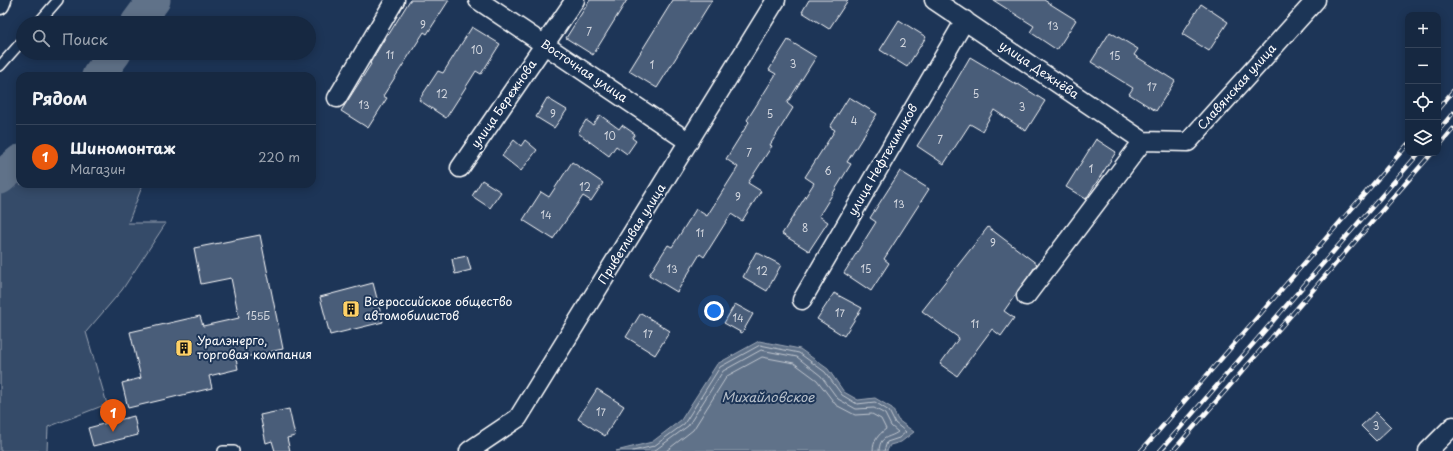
<!DOCTYPE html>
<html lang="ru">
<meta charset="utf-8">
<style>
body{margin:0;font-family:"Playpen Sans",sans-serif;background:#1f3048;color:#f1f3f6}
.controls{position:absolute;right:12px;top:12px;display:grid;overflow:hidden;border-radius:8px;box-shadow:0 2px 10px #0003}
.controls button{width:36px;height:36px;display:grid;place-items:center;padding:0;border:0;border-bottom:1px solid #35445a;background:#162841;color:#f1f3f6;font:20px sans-serif}
.you{position:absolute;left:714px;top:311px;width:14px;height:14px;margin:-10px;border:3px solid #fff;border-radius:50%;background:#1a73e8;box-shadow:0 0 0 6px #1a73e833}
.badge{display:grid;place-items:center;width:26px;height:26px;border-radius:50%;background:#ea580c;color:#fff;font-size:13px;font-weight:700}
.pin{position:absolute;translate:-50% -33px;filter:drop-shadow(0 1px 2px #0008)}
.pin::after{content:'';position:absolute;top:21px;width:14px;height:12px;background:inherit;clip-path:polygon(0 0,100% 0,50% 100%)}
.list{margin:0;padding:0;list-style:none}
h2{display:flex;justify-content:space-between;align-items:center;height:52px;margin:0;padding:0 16px;font-size:17px}
h2 small{font-size:13px;font-weight:400;color:#9ea6b1}
.list li{display:grid;grid-template-columns:26px 1fr auto;gap:12px;align-items:center;box-sizing:border-box;height:64px;padding:0 16px;border-top:1px solid #35445a}
.list b{display:block;font-size:15px;white-space:nowrap}
.list p{margin:0;font-size:13px;white-space:nowrap;color:#9ea6b1}
.list em{font-size:13px;font-style:normal;color:#9ea6b1}
.icon{flex:none;width:22px;height:22px;fill:none;stroke:currentColor;stroke-width:2;stroke-linecap:round;stroke-linejoin:round}
.map{position:relative;flex:none;width:1453px;height:451px;overflow:hidden}
.search{position:absolute;background:#162841;box-shadow:0 2px 10px #0003;left:16px;top:16px;width:300px;height:44px;display:flex;align-items:center;gap:10px;box-sizing:border-box;padding:0 14px;border-radius:22px;color:#9ea6b1;font-size:15px}
.panel{position:absolute;background:#162841;box-shadow:0 2px 10px #0003;left:16px;top:72px;width:300px;height:116px;border-radius:12px}
.map>svg:first-child{display:block}
.green{fill:#364b69;stroke:#9aa5b4}
.water{fill:#617289;stroke:#a0aab8}
.lines{fill:none;stroke-linecap:round;stroke-linejoin:round}
.shore{stroke:#c0c7d0;stroke-width:1}
.river{stroke:#617289;stroke-width:33}
.building{fill:#4a5d79;stroke:#fff}
.service-casing{stroke:#fff;stroke-width:12}
.minor-casing{stroke:#fff;stroke-width:21}
.service{stroke:#1d3557;stroke-width:9}
.minor{stroke:#1d3557;stroke-width:18}
.rail-casing{stroke:#fff;stroke-width:4.5}
.rail{stroke:#1d3557;stroke-width:3;stroke-dasharray:9;stroke-linecap:butt}
.labels{text-anchor:middle;stroke-width:4;stroke-linejoin:round;paint-order:stroke}
.number-label{font-size:10px;fill:#d2d6de}
.street-label{font-size:12px;fill:#fff;stroke:#1d3557}
.poi-label{font-size:12px;fill:#fff;stroke:#1d3557;text-anchor:start}
.water-label{font-size:13px;font-style:italic;fill:#b8c0ca;stroke:#1d3557}
</style>
<div class="map">
<svg width="1453" height="451" viewBox="0 0 1453 451">
<rect width="100%" height="100%" fill="#1d3557"/>
<filter id="ink" filterUnits="userSpaceOnUse"><feTurbulence type="fractalNoise" baseFrequency=".025" numOctaves="2"/><feDisplacementMap in="SourceGraphic" scale="8" xChannelSelector="R" yChannelSelector="G"/><feConvolveMatrix kernelMatrix="1 2 1 2 8 2 1 2 1" color-interpolation-filters="sRGB"/></filter>
<g filter="url(#ink)">
<path class="green" d="M20,172V184H143L128,223H166L122,290L86,332L107,404L48,427L47,451H0V190Z"/>
<path class="water" d="M759,341L800,349L828,369L844,392L858,400L875,398L892,408L898,420L914,432L901,442L890,445L887,451H616L652,442L681,420L717,364Z"/>
<g class="lines">
<path class="shore" d="M633,451L654,446L684,424L720,367L760,345L799,353L825,372L842,395L857,404L875,402L889,411L895,423L906,432L899,438L887,442L884,451
M654,451L688,426L723,371L761,350L797,357L821,376L838,399L856,409L874,408L885,414L891,426L898,432C888,439 880,435 879,451
M666,451L693,430L727,376L762,357L794,363L817,380L836,405L855,415L872,414L881,419L886,429C878,435 873,441 873,451"/>
<path class="river" d="M137,23L154,0
M98,76L115,53
M0,178L20,161"/>
</g>
<path class="building" d="M410,0H449L427,34L424,32L383,96L387,98L368,128L341,111L371,64L370,63L388,33L389,34Z
M590,0H627L593,55L566,38Z
M673,0H712L657,88L629,71Z
M809,0H848L829,29L802,12Z
M993,0H1044L1076,20L1057,50L1030,32L1034,26Z
M1201,4L1228,22L1209,51L1182,34Z
M899,20L926,37L907,67L880,50Z
M472,27L500,44L481,74L476,71L471,79L446,118L419,100L438,71L443,73Z
M1110,32L1138,49L1134,55L1175,81L1156,111L1129,94L1133,88L1091,62Z
M788,40L816,57L787,103L793,108L770,145L772,146L748,183L761,191L742,221L731,214L704,257L700,254L677,292L649,275L668,245L672,247L696,209L707,216L738,167L726,159L749,122L747,120L776,74L769,70Z
M970,57L1017,85L1018,84L1045,101L1026,131L994,110L982,131L970,124L944,164L917,146L942,107H941Z
M849,97L877,114L847,162L851,164L819,216L828,222L809,251L782,234L814,183L805,177L835,130L830,127Z
M547,98L567,110L554,128L536,117Z
M600,115L619,129L622,125L635,134L632,138L636,141L627,154L616,146L609,156L578,133L586,120L593,125Z
M1096,139L1116,152L1086,199L1066,187Z
M514,140L521,146L525,140L537,150L521,171L502,156Z
M572,162L603,183L591,201L583,196L553,239L523,220L541,192L549,197Z
M900,171L929,189L884,259L889,263L871,291L844,273L876,222L870,218Z
M482,180L501,192L490,208L472,196Z
M988,227L1037,264L1004,311L1014,318L1001,336L992,329L957,376L940,364L959,338L922,311Z
M260,235L283,349L236,359L238,369L209,376L212,388L128,408L122,383L141,378L130,332L200,316L203,326L239,318L231,278L201,284L194,248Z
M756,252L781,265L767,291L743,277Z
M467,256L471,270L455,274L452,259Z
M373,283L383,322L330,335L320,297Z
M834,293L862,308L844,336L817,319Z
M735,304L753,314L742,333L724,323Z
M641,313L670,331L655,355L626,337Z
M597,389L624,406L605,436L578,419Z
M289,409L295,436L287,438L290,451H275L272,441L266,443L260,415Z
M1376,412L1391,427L1376,441L1361,426Z
M134,416L138,435L93,446L88,428Z"/>
<g class="lines">
<defs>
<path id="service" d="M38,23L58,0
M0,66L23,40
M223,451H234"/>
<path id="minor" d="M478,0L689,142
M934,0L1143,141
M0,5L2,0
M337,98L395,0
M1143,141L1188,142L1316,0
M460,168L575,0
M1026,296L1143,141
M802,300L965,20
M469,451L518,418L776,0
M1428,451L1453,426"/>
</defs>
<use href="#service" class="service-casing"/>
<use href="#minor" class="minor-casing"/>
<use href="#service" class="service"/>
<use href="#minor" class="minor"/>
<defs>
<path id="rail" d="M1438,109L1453,91
M1438,131L1453,113
M1438,147L1453,129
M1141,451L1408,144
M1160,451L1419,153
M1173,451L1432,153"/>
</defs>
<use href="#rail" class="rail-casing"/>
<use href="#rail" class="rail"/>
</g>
</g>
<defs>
<symbol id="building-square" viewBox="-11 -11 22 22"><rect x="-9" y="-9" width="18" height="18" rx="4" fill="#ffd166" stroke="#1d3557"/><path d="M-4-6H4V6H1V3H-1V6H-4ZM-2.5-4.3h1.7v1.8h-1.7ZM.8-4.3h1.7v1.8H.8ZM-2.5-1h1.7V.8h-1.7ZM.8-1h1.7V.8H.8Z" fill="#111"/></symbol>
</defs>
<g fill-rule="evenodd">
<use href="#building-square" x="341" y="299" width="20" height="20"/>
<use href="#building-square" x="174" y="338" width="20" height="20"/>
</g>
<g class="labels">
<g class="number-label">
<text x="423" y="29">9</text>
<text x="1053" y="30">13</text>
<text x="589" y="36">7</text>
<text x="903" y="47">2</text>
<text x="477" y="54">10</text>
<text x="390" y="59">11</text>
<text x="1115" y="60">15</text>
<text x="793" y="68">3</text>
<text x="652" y="69">1</text>
<text x="1152" y="91">17</text>
<text x="442" y="98">12</text>
<text x="976" y="98">5</text>
<text x="364" y="109">13</text>
<text x="1022" y="111">3</text>
<text x="553" y="118">9</text>
<text x="770" y="118">5</text>
<text x="854" y="125">4</text>
<text x="610" y="140">10</text>
<text x="940" y="144">7</text>
<text x="749" y="157">7</text>
<text x="1091" y="173">1</text>
<text x="828" y="175">6</text>
<text x="585" y="191">12</text>
<text x="738" y="201">9</text>
<text x="899" y="208">13</text>
<text x="546" y="219">14</text>
<text x="805" y="232">8</text>
<text x="700" y="237">11</text>
<text x="993" y="247">9</text>
<text x="672" y="273">13</text>
<text x="866" y="273">15</text>
<text x="762" y="275">12</text>
<text x="840" y="317">17</text>
<text x="258" y="320">155Б</text>
<text x="738" y="322">14</text>
<text x="975" y="328">11</text>
<text x="648" y="338">17</text>
<text x="601" y="416">17</text>
<text x="1376" y="430">3</text>
</g>
<g class="street-label">
<text transform="translate(1039 70) rotate(34)" y="4">улица Дежнёва</text>
<text transform="translate(584 71) rotate(34)" y="4">Восточная улица</text>
<text transform="translate(1237 87) rotate(-48)" y="4">Славянская улица</text>
<text transform="translate(504 104) rotate(-55)" y="4">улица Бережнова</text>
<text transform="translate(883 160) rotate(-60)" y="4">улица Нефтехимиков</text>
<text transform="translate(632 234) rotate(-58)" y="4">Приветливая улица</text>
</g>
<g class="poi-label">
<text x="364" y="306">Всероссийское общество<tspan x="364" dy="14">автомобилистов</tspan></text>
<text x="197" y="345">Уралэнерго,<tspan x="197" dy="14">торговая компания</tspan></text>
</g>
<g class="water-label">
<text x="768" y="402">Михайловское</text>
</g>
</g>
</svg>
<div class="controls">
<button>+</button>
<button>−</button>
<button><svg class="icon" aria-label="locate" viewBox="0 0 24 24"><circle cx="12" cy="12" r="6"/><path d="M12 2v4M12 18v4M2 12h4M18 12h4"/></svg></button>
<button><svg class="icon" aria-label="layers" viewBox="0 0 24 24"><path d="M12 4l9 5-9 5-9-5zM3 14l9 5 9-5"/></svg></button>
</div>
<div class="you"></div>
<div class="pin badge" style="left:113px;top:432px">1</div>
<div class="search"><svg class="icon" aria-label="search" viewBox="0 0 24 24"><circle cx="10" cy="10" r="6"/><path d="M15 15l6 6"/></svg>Поиск</div>
<section class="panel">
<h2>Рядом<small></small></h2>
<ul class="list">
<li><span class="badge">1</span><div><b>Шиномонтаж</b><p>Магазин</p></div><em>220 m</em></li>
</ul>
</section>
</div>
